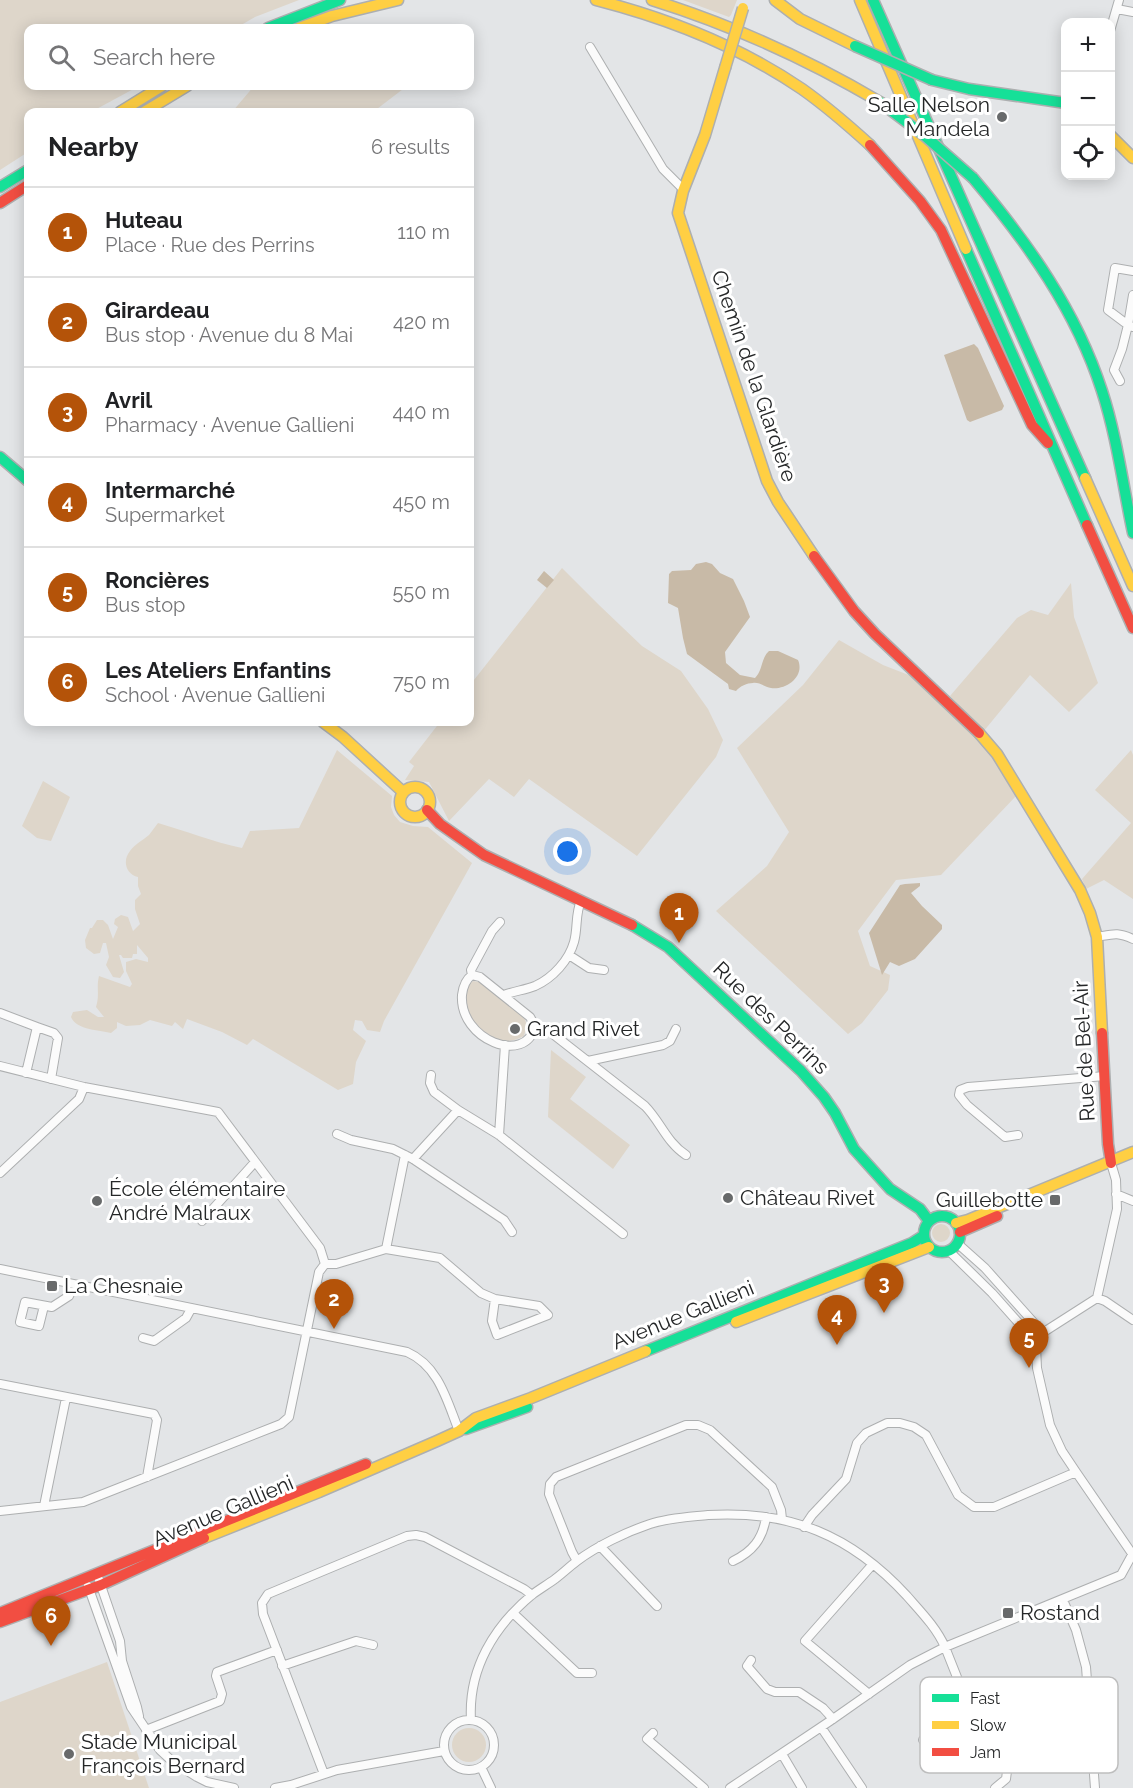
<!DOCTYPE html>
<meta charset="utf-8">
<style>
body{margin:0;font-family:Raleway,sans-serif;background:#f6f6f6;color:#202124}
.controls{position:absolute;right:18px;top:18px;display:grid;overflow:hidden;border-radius:12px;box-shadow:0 3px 15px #0003}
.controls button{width:54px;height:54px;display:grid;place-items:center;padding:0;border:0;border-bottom:2px solid #e0e0e0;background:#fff;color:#202124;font:30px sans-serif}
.you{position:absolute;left:568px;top:852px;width:21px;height:21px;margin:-15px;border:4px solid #fff;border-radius:50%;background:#1a73e8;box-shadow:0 0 0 9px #1a73e833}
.badge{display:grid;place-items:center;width:39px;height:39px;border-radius:50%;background:#b45309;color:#fff;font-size:20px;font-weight:700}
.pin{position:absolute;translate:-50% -50px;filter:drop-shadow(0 2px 3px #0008)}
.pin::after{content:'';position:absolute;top:32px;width:21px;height:18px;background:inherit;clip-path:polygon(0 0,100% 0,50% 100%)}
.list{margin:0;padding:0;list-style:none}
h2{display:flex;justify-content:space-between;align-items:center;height:78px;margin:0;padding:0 24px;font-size:26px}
h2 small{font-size:20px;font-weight:400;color:#757577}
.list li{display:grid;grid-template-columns:39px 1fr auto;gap:18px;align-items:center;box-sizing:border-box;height:90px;padding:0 24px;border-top:2px solid #e0e0e0}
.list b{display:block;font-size:22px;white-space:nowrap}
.list p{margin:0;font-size:20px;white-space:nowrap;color:#757577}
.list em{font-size:20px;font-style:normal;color:#757577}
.icon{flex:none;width:33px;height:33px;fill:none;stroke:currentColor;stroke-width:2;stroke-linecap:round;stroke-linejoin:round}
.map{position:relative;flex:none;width:1133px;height:1788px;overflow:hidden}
.search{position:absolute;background:#fff;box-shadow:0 3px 15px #0003;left:24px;top:24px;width:450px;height:66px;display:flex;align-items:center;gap:15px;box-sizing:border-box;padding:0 21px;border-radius:12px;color:#757577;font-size:22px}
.panel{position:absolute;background:#fff;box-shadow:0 3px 15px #0003;left:24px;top:108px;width:450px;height:618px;border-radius:12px}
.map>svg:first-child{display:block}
.green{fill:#ded6ca}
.water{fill:#c8baa7}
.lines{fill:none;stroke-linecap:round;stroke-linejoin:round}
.street-casing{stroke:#adafb0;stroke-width:10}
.fast-casing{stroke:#adafb0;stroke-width:13}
.slow-casing{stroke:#adafb0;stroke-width:13}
.jam-casing{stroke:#adafb0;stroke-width:13}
.street{stroke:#fbfbfb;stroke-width:8}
.fast{stroke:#16e098;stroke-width:10}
.slow{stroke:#ffcf43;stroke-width:10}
.jam{stroke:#f24e42;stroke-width:10}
.fast-bridge-casing{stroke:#adafb0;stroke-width:13;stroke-linecap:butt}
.slow-bridge-casing{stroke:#adafb0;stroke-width:13;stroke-linecap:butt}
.fast-bridge{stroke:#16e098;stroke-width:10}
.slow-bridge{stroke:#ffcf43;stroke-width:10}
.poi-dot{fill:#686a6b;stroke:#fff;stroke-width:2}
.labels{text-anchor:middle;stroke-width:6;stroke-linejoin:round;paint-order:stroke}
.poi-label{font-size:21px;fill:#252728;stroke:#fff;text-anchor:start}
.street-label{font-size:21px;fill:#252728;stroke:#fff}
.key{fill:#fff;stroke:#bebebe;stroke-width:1.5}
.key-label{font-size:16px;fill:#252728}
</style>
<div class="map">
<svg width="1133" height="1788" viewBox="0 0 1133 1788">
<rect width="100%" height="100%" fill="#e3e5e7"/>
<path class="green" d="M0,0H299L255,17L236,28H28V86H139L91,112H28V152L0,170Z
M683,0H737L731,15L729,17Z
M254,86H407L373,112H232Z
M562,568L599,605L642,646L681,671L708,709L723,740L716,757L637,856L529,779L514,797L489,779L449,821L429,782L405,780L414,766L409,762L440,722H470V685Z
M1071,583L1074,617L1098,683L1069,712L1030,675L983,732L950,696L1017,618L1031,610L1048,615Z
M839,640L883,665L924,681L986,740L1016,796L941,875L896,880L858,931L870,966L890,975L888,990L862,1023L848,1034L716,911L767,866L789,832L737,748L803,685Z
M337,750L392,796L391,807L394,815L400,822L413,826L428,827L472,863L384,1021L380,1032L367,1030L362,1021L355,1020L353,1030L366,1041L356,1062L353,1084L338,1090L253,1039L247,1045L222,1032L187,1019L183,1029L175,1022L172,1026L150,1020L140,1025L126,1026L117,1022V1028L111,1033C99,1030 76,1030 71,1017L73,1012L87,1010L98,1017H104L96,1007C100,994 96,988 99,976L130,987L132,984L126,971V962L136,959L148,962V958L137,945V954H133L132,958H123L121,955H119L124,972L120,978L113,977L106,965L109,957L106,943H103L100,953L94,954L86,948L85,940L90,928H92L97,920H103L108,925L113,939L118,927L114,924L115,919L121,915L128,917L133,931L140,924L135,909V900L141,894L138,886V877C126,874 122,861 130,851C135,844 143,840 149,835C152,831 155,827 158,823C186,831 213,842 242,848L250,831L299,828Z
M1131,750L1133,755V899L1104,880L1086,889L1082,879L1131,823L1095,790Z
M43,781L70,797L51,841L37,838L22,826Z
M473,981L481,982L524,1017L527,1025L524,1036C490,1055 459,1017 468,985Z
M551,1050L586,1077L570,1099L630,1145L613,1169L548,1117Z
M932 1233a9 9 0 1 1 18 0a9 9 0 1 1-18 0Z
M107,1662L149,1788H0V1702Z
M452 1745a17 17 0 1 1 34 0a17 17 0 1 1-34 0Z"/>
<path class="water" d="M974,344L978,348L1004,406L1002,410L970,422L967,420L944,355Z
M706,562L712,564L720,573L733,579L744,601L750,617L725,652L726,663L740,675L755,678C763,670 761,658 769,651H778L798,660C805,676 787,690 771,688C765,687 759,682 753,683C747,683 740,686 736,691L729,689L728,684L687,654L683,638L678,608L668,603L669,574L672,571L691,570L696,564Z
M544,571L554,580L547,588L537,580Z
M920,883V886L911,893L922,906L942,925V929L915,959L899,966L890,962L882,975L869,933L900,885L905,884Z"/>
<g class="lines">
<defs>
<path id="street" d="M1117,9L1133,12
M1110,31L1119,0
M590,47L663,169L682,188
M1133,295L1128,325L1133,327
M1120,381L1114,370L1122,349L1128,325L1108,310L1115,268L1133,271
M1097,937C1114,934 1117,932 1133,939
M569,955L589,968L604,970
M472,975L480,977L530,1017L535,1026C526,1066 459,1040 462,995C463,987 465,980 472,975L471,970L492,931L500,922
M504,995C514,991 525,990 535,986C553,978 569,960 574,942C578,928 575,914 581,901
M0,1013L37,1027L26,1073
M535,1026L549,1031L645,1106C660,1121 667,1143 686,1155
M37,1027L54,1033L58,1038L51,1079
M588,1061L663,1045L670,1041L676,1029
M0,1066L84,1087L218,1112L320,1248L325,1264L319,1272L289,1417L281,1424L83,1502L0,1511
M431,1075L430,1083L434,1092L458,1110L499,1135L623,1234
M337,1134L351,1140L393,1149L413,1159L504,1220L512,1232
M499,1135L505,1045
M1018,1135L1005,1137L967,1105L959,1095L960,1090L968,1087L1105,1076
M413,1159L458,1110
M0,1173L79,1099L84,1087
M1116,1194L1133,1201
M202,1221L255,1162
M957,1243L985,1268L1035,1324L1037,1368L1050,1425L1062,1451L1076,1472L1133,1555
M386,1249L405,1155
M949,1251L992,1293L1025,1330L1035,1335
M325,1264H336L386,1249L440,1258L481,1293L495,1299L539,1306L548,1315L497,1335L492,1321L495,1299
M0,1269L407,1352C439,1366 447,1401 459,1431
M1097,1298L1105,1301L1133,1320
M44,1306L39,1326L20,1322L25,1302L52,1307L69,1296L74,1285
M1035,1335L1047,1330L1097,1298L1117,1209L1116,1180L1111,1163
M143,1338L154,1341L186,1318L191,1309
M0,1384L154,1414L157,1420L147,1477
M44,1506L66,1398
M804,1527L812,1515L846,1479L857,1443L866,1433L887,1423H900L914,1427L926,1435L958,1495L974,1507H994L1076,1472
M600,1546L657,1606
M577,1561L572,1552L549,1494L550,1484L556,1477L686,1425H698L710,1430L772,1487L781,1510L782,1519
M733,1561C752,1552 763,1539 766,1517
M97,1574L120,1641L122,1661L137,1707L139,1716
M88,1586L131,1707L160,1750L173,1762L197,1777L207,1782L234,1788
M1063,1600L1076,1630L1086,1667L1095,1788
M514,1614L577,1673H592
M751,1660L747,1666L767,1689L775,1692H799L823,1708L833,1719
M282,1666L356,1641L373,1645
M869,1694L805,1641L873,1564
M471,1720C468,1669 494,1626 533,1594C540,1589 548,1584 555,1579C563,1573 569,1567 577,1561C597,1546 626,1532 650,1524C668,1518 689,1517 708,1515C790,1510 851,1535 907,1596C921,1612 936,1627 945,1647L974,1720L984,1729L995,1735L1004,1744L1008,1763L1006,1779L995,1788
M444 1745a25 25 0 1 1 50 0a25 25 0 1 1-50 0Z
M821,1727L862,1788
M146,1730L220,1701L222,1694L216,1676L217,1672L277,1650
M653,1733L647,1739L704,1788
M923,1740L941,1742L974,1720
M782,1754L802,1788
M481,1767L491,1788
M324,1774L263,1614L262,1603L268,1594L407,1536L416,1535L425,1537L524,1589L532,1595
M275,1788L291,1785L337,1770L444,1751
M730,1788L833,1719L910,1665L945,1647L1121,1575L1132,1555"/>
<path id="fast" d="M873,0L1085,478
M268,28L340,0
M932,80L969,89L1066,103
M973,178C1027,242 1076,310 1102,391C1117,437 1123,486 1133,533
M0,187L28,170
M966,249L1087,525
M0,457L28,481
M632,925L668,947L801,1071L824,1097L835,1113L854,1149L890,1189L920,1209L929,1221
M924 1234a18 18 0 1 1 36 0a18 18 0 1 1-36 0Z
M646,1351L912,1243L923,1236
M466,1429L527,1407"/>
<path id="slow" d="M596,0C670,19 739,46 802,89C826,106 848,125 870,145
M652,0C732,25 807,59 880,102
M775,0L800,19L855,46
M860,0L966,249
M299,28L332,16L398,0
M725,68L705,135L683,191L678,213L767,481L778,502L814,556
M120,112L162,86
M144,112L187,86
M1110,135L1133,158
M1085,478L1133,586
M323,722L343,737L403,792
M979,733L997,754L1080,890L1090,913L1097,937L1102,1033
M400 802a15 15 0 1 1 30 0a15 15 0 1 1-30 0Z
M956,1223L968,1220L1133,1152
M736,1322L929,1247
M204,1538L319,1492L437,1441L459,1431L476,1418L531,1398L646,1351"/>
<path id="jam" d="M870,145L920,201L941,230L1032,425L1048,443
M0,203L28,185
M1087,525L1133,628
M814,556L854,611L875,634L979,733
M427,810L440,824L484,855L632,925
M1102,1033L1108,1144L1111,1163
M960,1232L997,1216
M0,1613L366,1464
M0,1622L101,1585L204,1538"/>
</defs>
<use href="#street" class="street-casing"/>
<use href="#fast" class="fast-casing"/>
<use href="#slow" class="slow-casing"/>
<use href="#jam" class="jam-casing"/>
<use href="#street" class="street"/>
<use href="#fast" class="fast"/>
<use href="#slow" class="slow"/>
<use href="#jam" class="jam"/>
<defs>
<path id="fast-bridge" d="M855,46L932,80
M880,102L925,136L973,178"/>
<path id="slow-bridge" d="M725,68L743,8"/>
</defs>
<use href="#fast-bridge" class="fast-bridge-casing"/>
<use href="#slow-bridge" class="slow-bridge-casing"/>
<use href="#fast-bridge" class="fast-bridge"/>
<use href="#slow-bridge" class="slow-bridge"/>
</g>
<g class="poi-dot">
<circle cx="1002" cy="117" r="6"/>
<circle cx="515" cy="1029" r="6"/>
<circle cx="728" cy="1198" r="6"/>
<rect x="1049" y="1194" width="12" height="12" rx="3"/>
<circle cx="97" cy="1201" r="6"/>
<rect x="46" y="1280" width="12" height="12" rx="3"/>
<rect x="1002" y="1607" width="12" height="12" rx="3"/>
<circle cx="69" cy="1754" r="6"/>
</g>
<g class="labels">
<g class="poi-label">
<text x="990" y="112" text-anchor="end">Salle Nelson<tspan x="990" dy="24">Mandela</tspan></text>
<text x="527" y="1036">Grand Rivet</text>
<text x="109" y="1196">École élémentaire<tspan x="109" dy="24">André Malraux</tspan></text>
<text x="740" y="1205">Château Rivet</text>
<text x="1043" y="1207" text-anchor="end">Guillebotte</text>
<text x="64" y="1293">La Chesnaie</text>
<text x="1020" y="1620">Rostand</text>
<text x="81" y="1749">Stade Municipal<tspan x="81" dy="24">François Bernard</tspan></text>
</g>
<g class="street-label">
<text transform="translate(754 376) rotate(71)" y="7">Chemin de la Glardière</text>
<text transform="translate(771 1018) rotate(44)" y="7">Rue des Perrins</text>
<text transform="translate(1084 1051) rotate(-93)" y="7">Rue de Bel-Air</text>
<text transform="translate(683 1315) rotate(-22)" y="7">Avenue Gallieni</text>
<text transform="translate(223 1511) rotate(-23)" y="7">Avenue Gallieni</text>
</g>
</g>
<rect x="920" y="1677" width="198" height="96" rx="9" class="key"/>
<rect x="932" y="1694" width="27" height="8" fill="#16e098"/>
<rect x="932" y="1721" width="27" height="8" fill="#ffcf43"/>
<rect x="932" y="1748" width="27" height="8" fill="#f24e42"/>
<g class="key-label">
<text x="970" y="1704">Fast</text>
<text x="970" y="1731">Slow</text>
<text x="970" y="1758">Jam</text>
</g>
</svg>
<div class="controls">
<button>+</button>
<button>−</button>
<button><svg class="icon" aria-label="locate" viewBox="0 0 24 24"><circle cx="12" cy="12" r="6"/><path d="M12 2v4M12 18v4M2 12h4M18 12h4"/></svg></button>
</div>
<div class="you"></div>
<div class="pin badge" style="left:679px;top:943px">1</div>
<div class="pin badge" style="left:334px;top:1329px">2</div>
<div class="pin badge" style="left:884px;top:1313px">3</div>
<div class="pin badge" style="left:837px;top:1345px">4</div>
<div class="pin badge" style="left:1029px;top:1368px">5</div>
<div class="pin badge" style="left:51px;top:1646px">6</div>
<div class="search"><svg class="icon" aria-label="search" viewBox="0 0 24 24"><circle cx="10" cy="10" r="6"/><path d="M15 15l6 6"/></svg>Search here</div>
<section class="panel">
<h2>Nearby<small>6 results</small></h2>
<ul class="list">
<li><span class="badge">1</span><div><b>Huteau</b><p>Place · Rue des Perrins</p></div><em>110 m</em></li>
<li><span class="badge">2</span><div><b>Girardeau</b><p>Bus stop · Avenue du 8 Mai</p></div><em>420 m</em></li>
<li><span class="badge">3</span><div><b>Avril</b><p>Pharmacy · Avenue Gallieni</p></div><em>440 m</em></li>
<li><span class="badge">4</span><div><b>Intermarché</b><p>Supermarket</p></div><em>450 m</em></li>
<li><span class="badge">5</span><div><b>Roncières</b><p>Bus stop</p></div><em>550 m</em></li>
<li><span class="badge">6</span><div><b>Les Ateliers Enfantins</b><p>School · Avenue Gallieni</p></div><em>750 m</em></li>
</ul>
</section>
</div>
